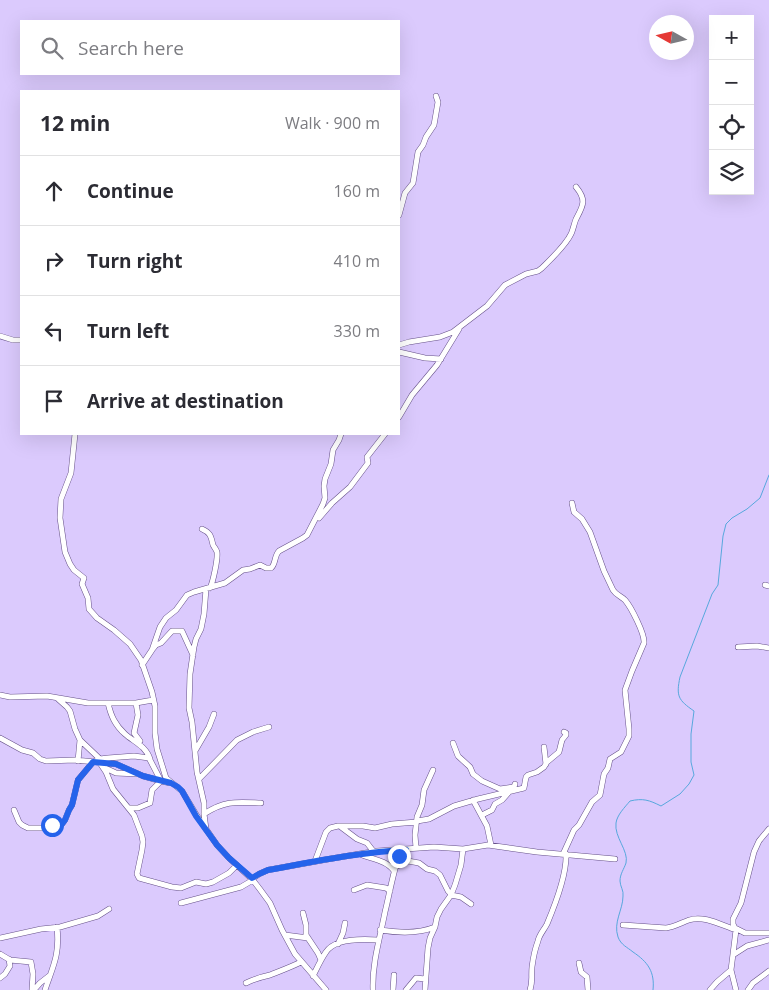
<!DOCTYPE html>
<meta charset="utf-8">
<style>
body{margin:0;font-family:"Open Sans",sans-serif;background:#f2f2f3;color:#2b2b33}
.controls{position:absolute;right:15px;top:15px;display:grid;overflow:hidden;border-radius:0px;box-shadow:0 5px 20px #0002}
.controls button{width:45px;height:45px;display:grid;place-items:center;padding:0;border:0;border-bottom:1px solid #e1e1e2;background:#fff;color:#2b2b33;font:25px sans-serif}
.compass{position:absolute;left:649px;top:15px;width:45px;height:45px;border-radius:50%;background:#fff;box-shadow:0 5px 20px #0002;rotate:278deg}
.stop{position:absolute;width:15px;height:15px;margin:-11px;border:4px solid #2563eb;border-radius:50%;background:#fff}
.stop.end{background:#2563eb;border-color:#fff;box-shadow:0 1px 5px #0008}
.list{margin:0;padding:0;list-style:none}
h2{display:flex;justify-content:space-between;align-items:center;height:65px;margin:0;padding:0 20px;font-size:21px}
h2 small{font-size:16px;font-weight:400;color:#7c7c81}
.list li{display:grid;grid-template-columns:32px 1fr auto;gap:15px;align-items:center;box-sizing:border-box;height:70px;padding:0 20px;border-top:1px solid #e1e1e2}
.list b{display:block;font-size:19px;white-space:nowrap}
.list em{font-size:16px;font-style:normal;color:#7c7c81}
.icon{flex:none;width:28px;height:28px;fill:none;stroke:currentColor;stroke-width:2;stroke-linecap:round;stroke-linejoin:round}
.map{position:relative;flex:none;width:769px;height:990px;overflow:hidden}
.search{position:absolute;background:#fff;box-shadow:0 5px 20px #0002;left:20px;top:20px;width:380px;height:55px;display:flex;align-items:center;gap:12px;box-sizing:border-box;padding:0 18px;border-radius:0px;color:#7c7c81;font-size:19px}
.panel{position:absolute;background:#fff;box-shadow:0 5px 20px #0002;left:20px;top:90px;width:380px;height:345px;border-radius:0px}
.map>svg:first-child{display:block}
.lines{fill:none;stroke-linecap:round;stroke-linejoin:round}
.stream{stroke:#57a8dd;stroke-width:1}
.minor-casing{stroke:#665189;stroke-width:6}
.minor{stroke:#fff;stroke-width:5}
.route{stroke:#2563eb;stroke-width:6}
</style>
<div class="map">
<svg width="769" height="990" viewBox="0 0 769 990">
<rect width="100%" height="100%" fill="#dbcafd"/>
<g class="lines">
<path class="stream" d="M653,990C655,972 648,962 633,952C627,947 621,945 618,937C613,922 623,910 623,896C624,891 620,886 620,881C620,874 624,869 626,863C629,851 614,837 616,823C617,815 625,807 630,801C643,798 649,800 661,806L680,794L689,784L694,775L691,762V734L694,711C678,700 676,696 680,677L712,594L718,585L723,536L726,524L732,518L747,509L760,498L769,475"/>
<defs>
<path id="minor" d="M399,215L405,193L413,183L418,152L423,145L426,137L434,125L438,102L436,96
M0,336L13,340H21
M399,345L409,342L440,337L453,332L487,306L505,285L526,274L538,271L542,268C550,260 566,245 571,234C573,230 574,224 576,219C583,206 587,200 576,187
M399,352L425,358L441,359
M399,417L412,395L437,365L459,329
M75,434L71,473L61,499L60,518L65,552L70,564L74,570L84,578L82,584L88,598L89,609L97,618L114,630L130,644L141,660L152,692L155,706V733L157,749L166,778L182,791L197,816L217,845L229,858L252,879L259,888L270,903L282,930L295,954L326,990
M319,518L332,503L350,487L368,463L367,457L385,434
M202,529C211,533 211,537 213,545C214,547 216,549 217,552C218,559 213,582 210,588
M765,585L769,586
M206,589L204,614L201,629L196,639L194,647L190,674L189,708L192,722L197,772L204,803V814L206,829
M738,647L757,646L769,648
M152,650L160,627L166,618L176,610L187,595L194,592L225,583L243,570L250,569L260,565L266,568H271C276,564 274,556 279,551L303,538L307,535L323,504L325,498L324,486L325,479L331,464L333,450L339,440L341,434
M142,665L152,650L156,645L161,643L172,631H182L193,655
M0,695L10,697L47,696L88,703H136L153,700
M58,699L67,707L70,711L75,729L80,740L78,761
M108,703C111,716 115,725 125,734C134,742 146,746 150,759
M136,703L138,715L134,733L140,741
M0,738L22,750L33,753L40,759L46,761L75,760L116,764L143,776L161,781
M80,740L100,759
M453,743L458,756L470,767L473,774L482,781L500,789L514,787L515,784
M544,747L546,764
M195,751L209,727L214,714
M100,763L106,772L113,789L134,815L142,836L143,842L142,850L137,874L139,878L172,887L181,888L196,882L206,884L213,882L229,873L237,865
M103,767L116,773L138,774
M199,779L237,740L253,732L269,727
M473,800L487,826L491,845
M130,808H138L150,803L152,790L161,781
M14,810L19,822L22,825L28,828H43L62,824L65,820L69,810L72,805L78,780L93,762L100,759L108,758L134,756L149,758L161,781L170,783
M204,814C225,800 237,802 261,803
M482,815L492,810L495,804L502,800L509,792
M417,821L429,819L454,806L478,799L524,788L526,777L528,775L537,772L544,767L547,762L559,752L562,740L566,735V733L564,732
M341,827L357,839L367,843L374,852
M416,848L415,835L417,817L422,805L424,790L433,770
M564,852L574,830L579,825L592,802L600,795L604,774L608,768L610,759L621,752L629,736V729L625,690L632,671L644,643C645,634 631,607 625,600C621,596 616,595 613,590L604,571L590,532L582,519L574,512L572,503
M362,855C373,859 388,861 394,871
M315,861L326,832L330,828L338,826H363L375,828L392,824L417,822
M395,867L408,861L419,863L427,869L435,871L440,875L448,891L451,894
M252,879L259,874L268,870L329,859L377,851L434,847L463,849L488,845L537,852L615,859
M354,890L367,885L386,888L390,891
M451,895L461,897L471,904
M181,903L241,887L253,880
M303,913L306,925V935L318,953L321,960
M623,925L666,928C674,927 681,923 689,920C704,915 721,925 736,930
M735,928L745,933H769
M380,930C399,933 418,934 435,927
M285,935L308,938
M0,938L41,929L60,927L98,916L109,909
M338,944L343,933L345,923
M0,954L10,960L31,962L33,974L32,990
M733,955L747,946L769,940
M579,963L581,972L587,977L588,990
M313,976C317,968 321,959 326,952C335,938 364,939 378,940
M0,978L5,974L10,966L9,959
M246,983C254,979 261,977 270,975C280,971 291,967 301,962
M34,990L40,983L49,976
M45,990C53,966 60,955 57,927
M373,990C372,963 380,938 385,912C389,896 392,878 397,862L399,856L405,850
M393,990L394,975
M406,990L416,978L425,979
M425,990L428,948L430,938L435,927L437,917L441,909L451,895L455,885L461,865L463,849
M530,990C533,981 531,977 532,967C533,959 535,949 538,941C539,935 544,930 547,924C555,905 567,874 566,854
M710,990L717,982L731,970
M736,990L731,970L736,930L733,924V919L741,903L754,852L759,841L769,829
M748,990L753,983L769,971"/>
</defs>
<use href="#minor" class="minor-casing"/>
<use href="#minor" class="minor"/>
</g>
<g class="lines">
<path class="route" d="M52,825L62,824L65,820L69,810L72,805L78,780L93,762L116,764L143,776L171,783L178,787L182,791L196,816L217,845L229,858L252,878L259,874L268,870C313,862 359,852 406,850L399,856"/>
</g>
</svg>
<div class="controls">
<button>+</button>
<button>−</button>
<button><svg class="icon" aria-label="locate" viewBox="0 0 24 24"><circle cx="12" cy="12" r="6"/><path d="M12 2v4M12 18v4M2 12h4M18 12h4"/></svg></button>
<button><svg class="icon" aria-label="layers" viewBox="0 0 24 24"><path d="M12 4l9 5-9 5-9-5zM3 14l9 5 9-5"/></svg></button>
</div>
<svg class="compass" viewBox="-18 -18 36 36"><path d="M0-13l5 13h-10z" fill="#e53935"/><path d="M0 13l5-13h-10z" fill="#7c7c81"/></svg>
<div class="stop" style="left:52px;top:825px"></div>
<div class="stop end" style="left:399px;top:856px"></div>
<div class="search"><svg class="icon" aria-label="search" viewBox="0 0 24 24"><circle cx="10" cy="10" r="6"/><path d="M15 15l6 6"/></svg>Search here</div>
<section class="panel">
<h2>12 min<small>Walk · 900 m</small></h2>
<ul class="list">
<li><svg class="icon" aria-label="ahead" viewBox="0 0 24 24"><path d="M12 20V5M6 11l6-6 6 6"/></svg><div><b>Continue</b></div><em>160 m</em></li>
<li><svg class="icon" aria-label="right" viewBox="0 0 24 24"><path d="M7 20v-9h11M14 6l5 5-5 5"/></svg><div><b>Turn right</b></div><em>410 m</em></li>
<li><svg class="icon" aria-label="left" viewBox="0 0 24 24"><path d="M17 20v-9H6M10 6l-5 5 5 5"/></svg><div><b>Turn left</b></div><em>330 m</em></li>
<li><svg class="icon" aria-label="arrive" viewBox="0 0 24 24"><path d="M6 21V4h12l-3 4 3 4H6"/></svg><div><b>Arrive at destination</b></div></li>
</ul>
</section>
</div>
